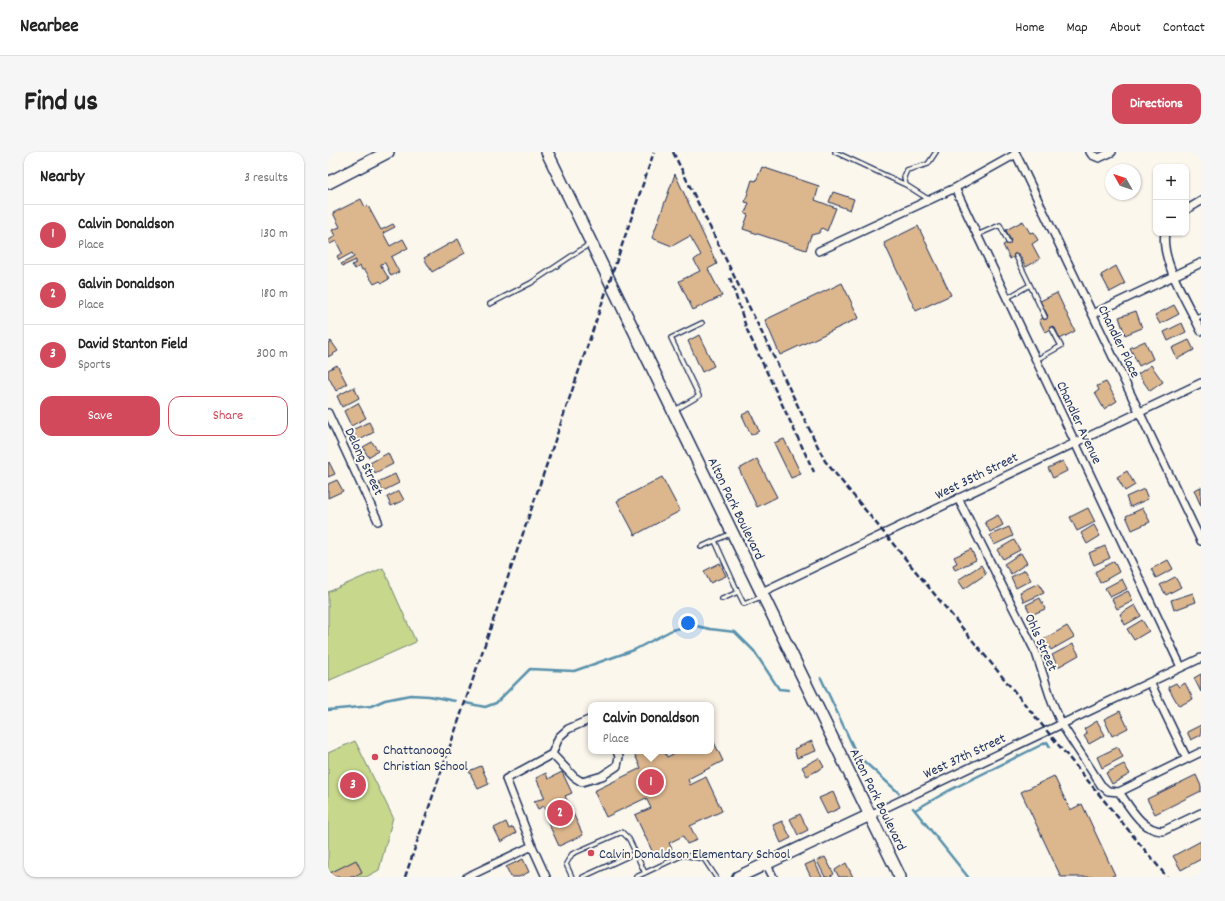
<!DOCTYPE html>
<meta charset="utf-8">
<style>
body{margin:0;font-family:Dekko,sans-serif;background:#f6f6f6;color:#222}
.controls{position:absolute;right:12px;top:12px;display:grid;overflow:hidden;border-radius:8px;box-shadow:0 1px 3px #0004}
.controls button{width:36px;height:36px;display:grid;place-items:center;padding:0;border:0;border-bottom:1px solid #e0e0e0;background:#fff;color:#222;font:20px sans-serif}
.compass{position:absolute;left:777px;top:12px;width:36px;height:36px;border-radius:50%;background:#fff;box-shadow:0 1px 3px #0004;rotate:310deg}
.you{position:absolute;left:360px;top:471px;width:14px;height:14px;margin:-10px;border:3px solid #fff;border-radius:50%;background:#1a73e8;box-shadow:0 0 0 6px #1a73e833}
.badge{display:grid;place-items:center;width:26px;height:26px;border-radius:50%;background:#d1495b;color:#fff;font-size:13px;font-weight:700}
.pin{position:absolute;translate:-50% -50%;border:2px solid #fff;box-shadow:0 1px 4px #0006}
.popup{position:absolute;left:260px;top:550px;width:126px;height:52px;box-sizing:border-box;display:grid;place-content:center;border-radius:8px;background:#fff;filter:drop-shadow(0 1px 3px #0005);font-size:13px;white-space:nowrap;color:#767676}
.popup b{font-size:15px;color:#222}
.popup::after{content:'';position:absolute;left:50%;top:100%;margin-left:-8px;border:8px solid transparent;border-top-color:#fff}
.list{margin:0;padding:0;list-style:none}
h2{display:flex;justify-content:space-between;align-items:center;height:52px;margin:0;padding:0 16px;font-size:17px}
h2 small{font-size:13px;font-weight:400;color:#767676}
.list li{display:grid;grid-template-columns:26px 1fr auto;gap:12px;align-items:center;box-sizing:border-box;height:60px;padding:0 16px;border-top:1px solid #e0e0e0}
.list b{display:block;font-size:15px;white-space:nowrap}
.list p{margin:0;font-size:13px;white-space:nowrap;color:#767676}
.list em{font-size:13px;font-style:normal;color:#767676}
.actions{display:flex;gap:8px;padding:12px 16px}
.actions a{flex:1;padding:9px 0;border:1px solid #d1495b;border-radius:12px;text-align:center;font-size:14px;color:#d1495b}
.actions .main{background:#d1495b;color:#fff}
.map{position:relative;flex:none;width:873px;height:725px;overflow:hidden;border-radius:12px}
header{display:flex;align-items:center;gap:24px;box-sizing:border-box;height:56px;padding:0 20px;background:#fff;border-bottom:1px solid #e0e0e0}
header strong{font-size:19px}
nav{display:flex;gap:22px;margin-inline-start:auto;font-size:14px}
.intro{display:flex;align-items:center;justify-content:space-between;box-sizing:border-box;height:96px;padding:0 24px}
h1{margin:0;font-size:28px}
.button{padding:10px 18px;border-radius:12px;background:#d1495b;color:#fff;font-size:14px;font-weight:700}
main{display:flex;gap:24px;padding:0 24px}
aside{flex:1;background:#fff;border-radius:12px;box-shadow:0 1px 3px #0004}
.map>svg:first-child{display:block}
.green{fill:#c7d88d;stroke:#718476}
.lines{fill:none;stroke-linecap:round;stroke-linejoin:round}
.stream{stroke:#5991ad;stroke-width:2.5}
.building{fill:#dcb68d;stroke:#1b2f5e}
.lane-casing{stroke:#1b2f5e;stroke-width:6}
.street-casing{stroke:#1b2f5e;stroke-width:10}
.secondary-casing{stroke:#1b2f5e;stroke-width:14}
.lane{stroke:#fbf7ec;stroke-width:3.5}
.street{stroke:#fbf7ec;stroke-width:7}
.secondary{stroke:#fbf7ec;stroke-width:11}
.rail{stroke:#1b2f5e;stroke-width:2.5;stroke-dasharray:6 3;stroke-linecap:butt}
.poi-dot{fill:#d1495b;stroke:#fbf7ec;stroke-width:1.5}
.labels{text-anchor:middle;stroke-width:4;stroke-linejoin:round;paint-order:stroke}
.street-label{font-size:14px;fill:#1b2f5e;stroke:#fbf7ec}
.poi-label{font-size:14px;fill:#1b2f5e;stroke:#fbf7ec;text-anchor:start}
</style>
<header>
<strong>Nearbee</strong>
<nav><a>Home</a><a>Map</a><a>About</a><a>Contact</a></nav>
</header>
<div class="intro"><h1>Find us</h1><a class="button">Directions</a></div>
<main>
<aside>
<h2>Nearby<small>3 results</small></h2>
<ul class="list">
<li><span class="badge">1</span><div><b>Calvin Donaldson</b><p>Place</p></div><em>130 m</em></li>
<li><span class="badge">2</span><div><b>Galvin Donaldson</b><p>Place</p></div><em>180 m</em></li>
<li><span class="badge">3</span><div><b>David Stanton Field</b><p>Sports</p></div><em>300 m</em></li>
</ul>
<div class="actions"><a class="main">Save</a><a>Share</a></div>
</aside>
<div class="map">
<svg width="873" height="725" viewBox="0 0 873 725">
<rect width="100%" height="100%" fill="#fbf7ec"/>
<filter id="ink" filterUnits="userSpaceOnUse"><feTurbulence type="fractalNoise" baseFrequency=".025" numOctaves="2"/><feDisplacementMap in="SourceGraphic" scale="8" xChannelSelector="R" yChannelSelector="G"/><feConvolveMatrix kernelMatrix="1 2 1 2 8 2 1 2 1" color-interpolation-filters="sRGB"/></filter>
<g filter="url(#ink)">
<path class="green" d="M55,416L88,490L0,529V440Z
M27,589L65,665L51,718L38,725H0V601Z"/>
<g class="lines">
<path class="stream" d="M493,526L529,603L571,641
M138,551L157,555L168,551L202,517L246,519L306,498L344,478L364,473L382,477L407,480L426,499L451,537L461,538
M0,558L43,554L57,548L82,543L101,544L127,549
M585,656L640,725
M587,658L622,638L709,595L719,590L722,595"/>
</g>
<path class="building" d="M434,15L491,34L487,48L508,56L499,79L494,76L491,81L483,83L478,98L415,77L420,63L417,62L421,51L417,50L424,28L428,29Z
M347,22L389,112L380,117L394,144L365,158L351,129L372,119L366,108L373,103L362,84L344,94L324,86Z
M505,40L526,47L522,58L501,50Z
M33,47L37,55L40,54L53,78L65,72L67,75L55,81L62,94L75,87L80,96L63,105L71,120L63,124L57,111L52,112L61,127L54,131L52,129L46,132L37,118H34L32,114L27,117L24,113L28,111V108L15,114L13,112L26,105L24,101L11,108L9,104L14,101L8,89L2,92L0,89L7,84L4,78L12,75L5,61Z
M695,69L702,81L705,80L710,88L704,92L712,107L698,115L691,102L682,107L675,93L683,89L678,78Z
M590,74L623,143L588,159L556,91Z
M130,87L137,101L104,120L96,106Z
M788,114L797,132L782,140L773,123Z
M514,131L531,166L452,203L437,168Z
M729,141L747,179L732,187L727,176L717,180L711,168L720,164L712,149Z
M846,153L851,162L832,172L827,163Z
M808,159L814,176L797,183L791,165Z
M854,171L858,180L840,189L836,180Z
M371,183L386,214L374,220L360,189Z
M861,188L866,198L849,207L844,196Z
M3,189L10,199L0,205V191Z
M817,189L825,207L811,214L802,196Z
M9,213L19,232L8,239L0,224V218Z
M823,213L835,230L822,239L810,222Z
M778,230L789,249L776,257L767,241L771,238L769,234Z
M26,235L31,246L14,255L9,244Z
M30,251L38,266L23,274L16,259Z
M422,259L431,279L423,283L414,263Z
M41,270L46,280L30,289L24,278Z
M456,287L473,322L463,326L446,291Z
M44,290L50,299L40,305L35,295Z
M60,301L65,312L47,321L42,311Z
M429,307L449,345L429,355L411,317Z
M735,309L739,319L725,326L720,316Z
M1,310L7,322L0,325V311Z
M799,319L807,333L797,339L789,325Z
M67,322L71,331L55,339L50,330Z
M334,325L352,359L307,383L289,349Z
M9,328L15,339L0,346V332Z
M873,335V354L866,338Z
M816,337L820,347L802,355L798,345Z
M71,339L76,348L63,354L59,345Z
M760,356L767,370L749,379L742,365Z
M815,356L822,370L804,378L798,364Z
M670,363L675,373L662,380L657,370Z
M766,373L772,384L759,392L753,381Z
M681,375L685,384L666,393L662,383Z
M686,388L692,398L675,407L669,398Z
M777,394L782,406L766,413L761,401Z
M643,397L648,408L627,418L625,413L629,411L626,405Z
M693,401L699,411L683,422L676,412Z
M840,408L845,417L828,426L823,417Z
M786,409L791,420L772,431L767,420Z
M392,411L398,424L382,431L376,419Z
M653,413L658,422L636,437L630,428Z
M697,418L703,428L688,436L683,425Z
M847,425L853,435L838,443L832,433Z
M794,427L799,437L782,445L777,436Z
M711,431L716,441L696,450L692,440Z
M800,439L805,449L789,457L784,447Z
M865,441L868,450L846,458L843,448Z
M712,446L717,457L703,463L698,453Z
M807,453L813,464L797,473L792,462Z
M814,468L821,479L806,488L799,477Z
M739,474L746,485L723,498L716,487Z
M745,492L751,503L730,515L724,503Z
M873,522V540L866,526Z
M848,531L851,535L857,531L865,547L851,554L840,535Z
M792,559L800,576L784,584L776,567Z
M769,569L777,583L761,592L756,584L759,582L756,577Z
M873,573V583L863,588L859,580Z
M383,584L395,609L360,627L362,633L378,625L394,659L362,674L369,688L359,692L355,684L341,691L344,697L327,705L307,663L323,656L318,646L278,665L266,639L313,616L305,599H336L339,605L352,599H383Z
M484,589L488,599L469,606L466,597Z
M790,595L795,605L774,616L769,605Z
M491,606L496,615L479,624L474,615Z
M796,612L802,622L784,632L778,621Z
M153,614L161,632L150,637L141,619Z
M234,620L244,641L237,644L255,683L231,694L218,666L221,664L216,654L210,657L206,649L217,646L208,626L218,621L220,627Z
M868,623L873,634V639L827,662L819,647Z
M726,624L742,658L754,652L787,723L782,725H733L693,640Z
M505,640L512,656L499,662L491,646Z
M472,662L480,678L470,683L462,667Z
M454,669L463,686L453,691L445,673Z
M178,670L181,677L185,675L188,681L173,690L166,676Z
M873,689V707L853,718L845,704Z
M497,705L506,722L501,725H497L489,709Z
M195,707L201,720L191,725H183L178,715Z
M28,708L34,720L25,725H0V722Z
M486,709L494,725H483L477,713Z
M518,711L525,725H511L507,718Z"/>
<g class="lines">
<defs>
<path id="lane" d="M507,0L578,33
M600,47L578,33L576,25L579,18L600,12L608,0
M649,83L672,73L680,90
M688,104L702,133
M679,146L702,133L717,165
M162,152L203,131L263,91
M867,167L873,164
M708,208L733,194L724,177
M347,258L371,244L343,186L374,171
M387,389L410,440L394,447
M373,395L404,381
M410,440L416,452L433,445
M244,725L238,712L244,702L294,680L301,687L317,721
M255,725L307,701
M308,725L355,703L376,707L388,725"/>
<path id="street" d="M687,0L873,389
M762,0L764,3L771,6L784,0
M627,36L853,515
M858,58L873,49
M837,81C832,109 861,153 873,179
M491,99L627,36L688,2
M765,162L873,111
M0,261L50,369
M630,346L708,501L724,550L734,573L773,633L780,639L791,640L873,600
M434,440L873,231
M822,530L859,607
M224,602L246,625L254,630L274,624L289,614L291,605L289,599
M791,640C802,655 814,679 835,679L873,661
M542,663L873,506
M438,711L445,725
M139,725L204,694
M218,725L204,694L178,627L224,602L231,585L240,577L263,567"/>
<path id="secondary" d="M219,0L572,725
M0,31L60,0
M410,725L542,663"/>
</defs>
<use href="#lane" class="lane-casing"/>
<use href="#street" class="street-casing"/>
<use href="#secondary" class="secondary-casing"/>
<use href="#lane" class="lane"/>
<use href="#street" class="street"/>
<use href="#secondary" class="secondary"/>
<path class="rail" d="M345,0L497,309L839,725
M402,126L419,178L486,320
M77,725L326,0"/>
</g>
</g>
<g class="poi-dot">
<circle cx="47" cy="605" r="4"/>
<circle cx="263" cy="701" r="4"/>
</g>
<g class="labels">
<g class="street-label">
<text transform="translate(792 189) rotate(64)" y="5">Chandler Place</text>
<text transform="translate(752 270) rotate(65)" y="5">Chandler Avenue</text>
<text transform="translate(37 309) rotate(65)" y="5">Delong Street</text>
<text transform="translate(648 323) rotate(-26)" y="5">West 35th Street</text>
<text transform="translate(409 356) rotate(64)" y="5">Alton Park Boulevard</text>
<text transform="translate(714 490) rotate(66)" y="5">Ohls Street</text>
<text transform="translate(636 603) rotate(-25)" y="5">West 37th Street</text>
<text transform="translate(551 647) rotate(64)" y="5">Alton Park Boulevard</text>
</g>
<g class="poi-label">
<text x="55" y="602">Chattanooga<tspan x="55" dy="16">Christian School</tspan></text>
<text x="271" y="706">Calvin Donaldson Elementary School</text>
</g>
</g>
</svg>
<div class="controls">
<button>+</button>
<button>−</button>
</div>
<svg class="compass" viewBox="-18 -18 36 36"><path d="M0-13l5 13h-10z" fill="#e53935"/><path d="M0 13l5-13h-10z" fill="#767676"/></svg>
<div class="you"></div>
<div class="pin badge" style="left:323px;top:630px">1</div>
<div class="popup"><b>Calvin Donaldson</b>Place</div>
<div class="pin badge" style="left:232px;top:661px">2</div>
<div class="pin badge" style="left:25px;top:633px">3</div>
</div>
</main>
